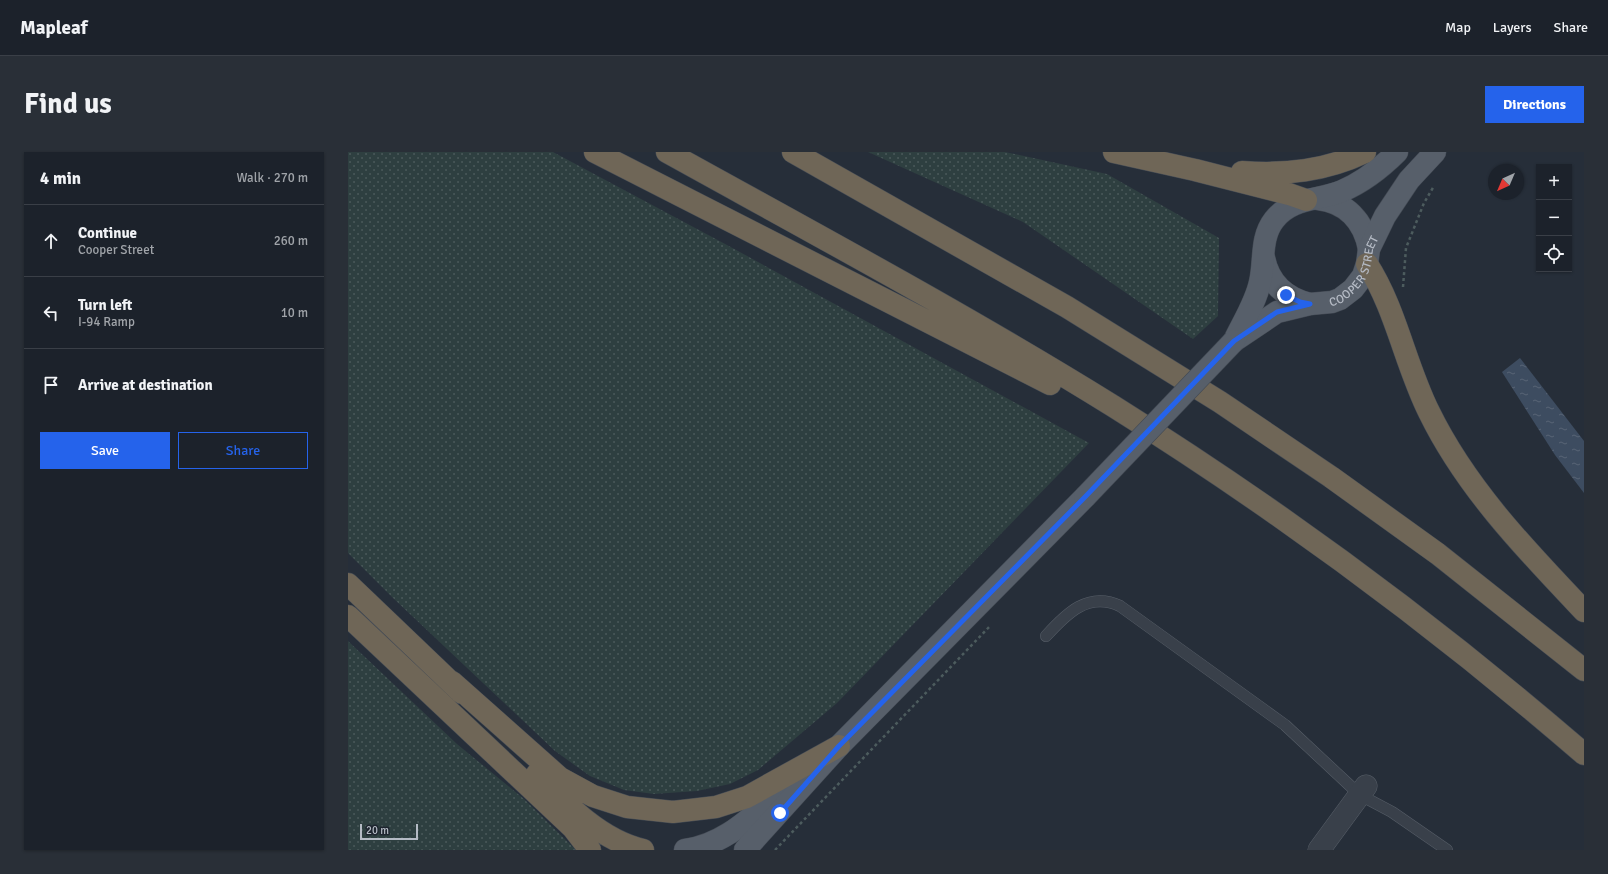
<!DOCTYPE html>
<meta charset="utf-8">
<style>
body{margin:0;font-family:Signika,sans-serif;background:#292f37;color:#f1f3f6}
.controls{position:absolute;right:12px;top:12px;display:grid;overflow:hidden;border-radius:0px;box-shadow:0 1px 3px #0004}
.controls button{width:36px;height:36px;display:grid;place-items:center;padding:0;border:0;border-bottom:1px solid #3a3f47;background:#1c222b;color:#f1f3f6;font:20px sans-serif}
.compass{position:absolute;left:1140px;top:12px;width:36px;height:36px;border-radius:50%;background:#1c222b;box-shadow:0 1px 3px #0004;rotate:224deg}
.scale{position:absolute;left:12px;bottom:10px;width:58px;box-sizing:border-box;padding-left:4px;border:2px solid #b5bbc5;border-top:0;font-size:11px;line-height:14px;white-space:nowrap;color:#b5bbc5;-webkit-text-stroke:3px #1e252f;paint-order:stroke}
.stop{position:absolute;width:12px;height:12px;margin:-9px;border:3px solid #2563eb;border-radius:50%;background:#fff}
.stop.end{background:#2563eb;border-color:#fff;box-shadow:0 1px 4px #0008}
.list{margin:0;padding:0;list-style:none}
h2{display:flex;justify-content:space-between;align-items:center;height:52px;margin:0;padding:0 16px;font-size:17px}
h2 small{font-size:13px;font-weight:400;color:#a0a4a9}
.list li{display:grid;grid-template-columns:26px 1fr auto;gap:12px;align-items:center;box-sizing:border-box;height:72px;padding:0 16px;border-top:1px solid #3a3f47}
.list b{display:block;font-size:15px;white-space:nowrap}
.list p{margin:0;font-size:13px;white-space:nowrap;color:#a0a4a9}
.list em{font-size:13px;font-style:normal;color:#a0a4a9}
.actions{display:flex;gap:8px;padding:12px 16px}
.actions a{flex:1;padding:9px 0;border:1px solid #2563eb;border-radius:0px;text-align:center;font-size:14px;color:#2563eb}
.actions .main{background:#2563eb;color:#fff}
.icon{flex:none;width:22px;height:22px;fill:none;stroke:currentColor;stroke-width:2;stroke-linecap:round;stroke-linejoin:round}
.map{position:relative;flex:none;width:1236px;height:698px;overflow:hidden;border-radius:0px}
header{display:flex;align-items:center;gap:24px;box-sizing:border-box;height:56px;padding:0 20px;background:#1c222b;border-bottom:1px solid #3a3f47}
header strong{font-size:19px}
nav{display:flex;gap:22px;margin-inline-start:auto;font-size:14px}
.intro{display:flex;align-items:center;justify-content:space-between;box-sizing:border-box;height:96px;padding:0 24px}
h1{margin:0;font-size:28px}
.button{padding:10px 18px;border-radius:0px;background:#2563eb;color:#fff;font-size:14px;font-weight:700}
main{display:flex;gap:24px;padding:0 24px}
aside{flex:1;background:#1c222b;border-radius:0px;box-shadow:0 1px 3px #0004}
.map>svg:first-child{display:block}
.grass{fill:url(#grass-dots)}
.water{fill:url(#water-ripples)}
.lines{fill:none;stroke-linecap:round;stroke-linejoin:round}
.lane-casing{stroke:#575e68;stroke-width:12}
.street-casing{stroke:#575e68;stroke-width:23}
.primary-casing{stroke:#424953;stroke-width:23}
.highway-casing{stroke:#444b55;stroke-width:23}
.path{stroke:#4d5c5e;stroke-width:2.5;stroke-dasharray:3 3;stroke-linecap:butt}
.lane{stroke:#39404a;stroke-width:11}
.street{stroke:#39404a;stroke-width:22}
.primary{stroke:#575f6a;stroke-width:22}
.highway{stroke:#6f6657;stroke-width:22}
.primary-bridge-casing{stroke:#424953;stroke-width:23;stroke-linecap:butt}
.primary-bridge{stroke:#575f6a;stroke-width:22}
.route{stroke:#2563eb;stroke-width:5}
.labels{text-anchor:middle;stroke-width:3;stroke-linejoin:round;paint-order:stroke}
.street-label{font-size:12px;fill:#b5bbc5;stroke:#1e252f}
</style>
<header>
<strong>Mapleaf</strong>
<nav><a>Map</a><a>Layers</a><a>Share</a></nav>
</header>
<div class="intro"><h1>Find us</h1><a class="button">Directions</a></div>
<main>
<aside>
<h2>4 min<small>Walk · 270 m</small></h2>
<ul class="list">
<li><svg class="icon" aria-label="ahead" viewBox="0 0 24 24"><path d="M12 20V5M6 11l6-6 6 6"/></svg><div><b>Continue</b><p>Cooper Street</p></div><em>260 m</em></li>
<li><svg class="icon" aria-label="left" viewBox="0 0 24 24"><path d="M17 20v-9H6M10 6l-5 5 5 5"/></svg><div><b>Turn left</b><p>I-94 Ramp</p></div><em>10 m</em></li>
<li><svg class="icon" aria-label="arrive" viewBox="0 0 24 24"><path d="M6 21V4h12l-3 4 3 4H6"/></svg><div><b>Arrive at destination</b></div></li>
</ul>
<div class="actions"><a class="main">Save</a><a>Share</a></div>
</aside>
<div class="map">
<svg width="1236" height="698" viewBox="0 0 1236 698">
<defs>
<pattern id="grass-dots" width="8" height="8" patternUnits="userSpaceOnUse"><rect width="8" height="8" fill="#2e3f40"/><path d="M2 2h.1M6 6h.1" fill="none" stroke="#4a595a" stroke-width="1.8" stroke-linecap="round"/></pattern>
<pattern id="water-ripples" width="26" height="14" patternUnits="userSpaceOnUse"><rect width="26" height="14" fill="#3d4c60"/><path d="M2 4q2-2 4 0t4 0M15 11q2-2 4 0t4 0" fill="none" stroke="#576475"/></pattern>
</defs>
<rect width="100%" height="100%" fill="#262e39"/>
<path class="grass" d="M0,0H205L379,93L741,291L489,551L410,618L382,632L349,639L306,642L276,638L242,624L207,599L45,446L0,401Z
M520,0H657L759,22L871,86L870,164L845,187L675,70Z
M0,489L109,592L176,647L228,698H0Z"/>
<path class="water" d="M1172,206L1236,289V341L1207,303L1154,220Z"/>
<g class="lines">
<defs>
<path id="lane" d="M698,484C718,462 740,439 772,454L937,573L1012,643L1044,660L1099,698"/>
<path id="street" d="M971,698L1018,634"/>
<g id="primary">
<path d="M970,47C998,50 1016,69 1021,97"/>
<path d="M916,106C921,131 937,146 962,152"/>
<path id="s1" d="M886,189L929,160L962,152L984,150L992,147L1005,137L1015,124L1019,112L1021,97L1037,64L1061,28L1087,0"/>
<path d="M886,189C895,170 908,150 912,130C917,109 912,86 926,68C944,45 970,49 994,39C1015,30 1033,16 1049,0"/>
<path d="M337,698C382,692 411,656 445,631"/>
<path d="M397,698L491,594L737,345"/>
</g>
<path id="highway" d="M247,0L702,232
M319,0C469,83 620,164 765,254C931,358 1088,474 1236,602
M445,0L719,155L872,250L983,325L1090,402L1236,518
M766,0L847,18L941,42L958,48
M894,20C938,23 977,19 1017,0
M1019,112C1048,157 1057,212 1081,260C1118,336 1178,398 1236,459
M0,432L114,541
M0,464L225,676L242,698
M104,530L212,626L245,644L279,655L325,660L368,655L399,645L491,594
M189,622C219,653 252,688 295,698"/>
</defs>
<use href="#lane" class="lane-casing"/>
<use href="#street" class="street-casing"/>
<use href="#primary" class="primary-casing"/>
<use href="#highway" class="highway-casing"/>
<path class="path" d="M1055,135L1058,96L1076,51L1086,34
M427,698L643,473"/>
<use href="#lane" class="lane"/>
<use href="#street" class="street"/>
<use href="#primary" class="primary"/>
<use href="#highway" class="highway"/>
<defs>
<path id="primary-bridge" d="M737,345L886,189"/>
</defs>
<use href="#primary-bridge" class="primary-bridge-casing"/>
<use href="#primary-bridge" class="primary-bridge"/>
</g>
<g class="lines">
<path class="route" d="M432,661L491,594L737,345L886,189L929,160L962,152L952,150L938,143"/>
</g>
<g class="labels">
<g class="street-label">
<text dy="4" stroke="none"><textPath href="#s1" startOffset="148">COOPER STREET</textPath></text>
</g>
</g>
</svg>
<div class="controls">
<button>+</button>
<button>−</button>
<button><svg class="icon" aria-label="locate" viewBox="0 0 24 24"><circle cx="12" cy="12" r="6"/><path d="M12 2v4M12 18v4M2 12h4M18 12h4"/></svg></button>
</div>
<svg class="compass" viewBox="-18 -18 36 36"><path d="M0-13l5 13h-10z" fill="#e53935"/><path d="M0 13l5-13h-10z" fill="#a0a4a9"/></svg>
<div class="scale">20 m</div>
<div class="stop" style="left:432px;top:661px"></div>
<div class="stop end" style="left:938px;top:143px"></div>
</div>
</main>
